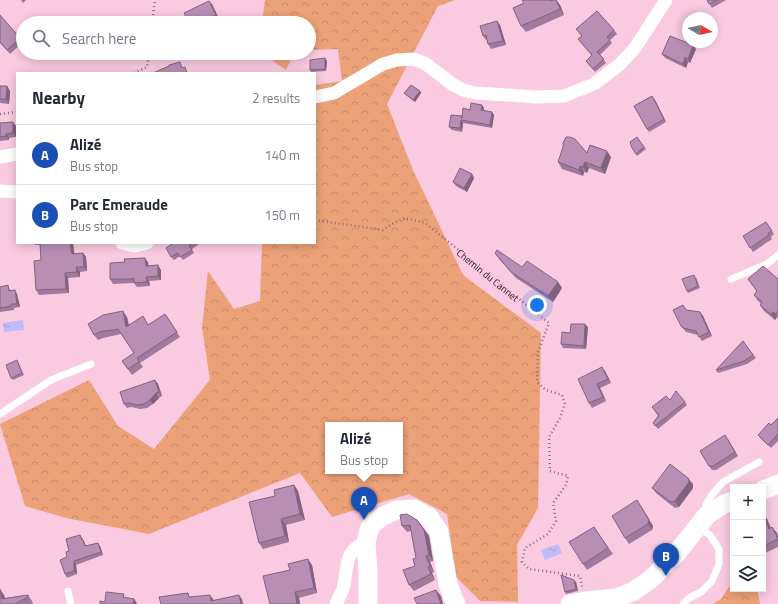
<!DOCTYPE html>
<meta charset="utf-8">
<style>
body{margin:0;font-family:"Titillium Web",sans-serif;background:#f2f2f3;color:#1f2937}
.controls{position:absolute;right:12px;bottom:12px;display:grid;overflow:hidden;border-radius:0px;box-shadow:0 2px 10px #0003}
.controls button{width:36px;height:36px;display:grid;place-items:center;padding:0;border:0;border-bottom:1px solid #e0e1e3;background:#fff;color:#1f2937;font:20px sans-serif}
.compass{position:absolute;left:682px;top:12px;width:36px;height:36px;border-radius:50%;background:#fff;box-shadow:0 2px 10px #0003;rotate:99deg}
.you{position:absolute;left:537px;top:305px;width:14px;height:14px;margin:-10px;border:3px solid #fff;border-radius:50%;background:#1a73e8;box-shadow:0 0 0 6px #1a73e833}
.badge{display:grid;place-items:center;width:26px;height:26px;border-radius:50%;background:#3d7a65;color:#fff;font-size:13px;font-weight:700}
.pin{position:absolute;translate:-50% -33px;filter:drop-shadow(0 1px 2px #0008)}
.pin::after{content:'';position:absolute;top:21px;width:14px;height:12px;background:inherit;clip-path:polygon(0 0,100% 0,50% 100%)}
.popup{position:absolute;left:325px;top:422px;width:78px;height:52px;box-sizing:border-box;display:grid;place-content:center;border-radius:0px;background:#fff;filter:drop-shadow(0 1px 3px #0005);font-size:13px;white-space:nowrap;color:#747a83}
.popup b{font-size:15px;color:#1f2937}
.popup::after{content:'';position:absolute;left:50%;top:100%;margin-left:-8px;border:8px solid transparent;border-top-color:#fff}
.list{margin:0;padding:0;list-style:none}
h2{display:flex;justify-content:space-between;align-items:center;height:52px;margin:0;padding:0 16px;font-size:17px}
h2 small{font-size:13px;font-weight:400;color:#747a83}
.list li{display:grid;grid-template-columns:26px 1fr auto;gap:12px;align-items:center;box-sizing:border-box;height:60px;padding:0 16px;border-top:1px solid #e0e1e3}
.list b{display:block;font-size:15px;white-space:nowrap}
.list p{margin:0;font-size:13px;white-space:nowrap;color:#747a83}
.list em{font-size:13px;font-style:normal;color:#747a83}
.icon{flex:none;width:22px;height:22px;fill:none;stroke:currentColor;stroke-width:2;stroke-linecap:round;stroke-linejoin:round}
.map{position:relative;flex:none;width:778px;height:604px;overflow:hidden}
.search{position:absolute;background:#fff;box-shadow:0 2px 10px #0003;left:16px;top:16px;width:300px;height:44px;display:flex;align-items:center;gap:10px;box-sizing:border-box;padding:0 14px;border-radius:22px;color:#747a83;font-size:15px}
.panel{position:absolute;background:#fff;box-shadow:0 2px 10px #0003;left:16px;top:72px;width:300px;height:172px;border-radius:0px}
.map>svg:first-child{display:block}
.forest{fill:url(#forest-crowns);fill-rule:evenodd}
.water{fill:url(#water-ripples)}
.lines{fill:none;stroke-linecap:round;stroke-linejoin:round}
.path{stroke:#8e6c7d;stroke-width:2.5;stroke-dasharray:1 3;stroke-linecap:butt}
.lane{stroke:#fff;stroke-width:7}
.street{stroke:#fff;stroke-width:13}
.secondary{stroke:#fff;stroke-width:19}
.wall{fill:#9f7a9c}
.shaded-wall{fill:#82637f}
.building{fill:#b98eb5;stroke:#82637f}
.labels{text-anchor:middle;stroke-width:3;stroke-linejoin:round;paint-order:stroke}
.street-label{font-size:10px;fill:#28131e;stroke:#f9cae0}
</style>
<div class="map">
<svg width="778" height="604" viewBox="0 0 778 604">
<defs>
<pattern id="forest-crowns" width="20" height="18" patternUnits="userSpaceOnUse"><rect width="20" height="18" fill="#eca178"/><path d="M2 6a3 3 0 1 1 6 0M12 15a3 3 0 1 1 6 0" fill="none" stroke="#ca8a67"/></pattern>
<pattern id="water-ripples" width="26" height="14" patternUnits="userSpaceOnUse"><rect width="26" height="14" fill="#c0baf7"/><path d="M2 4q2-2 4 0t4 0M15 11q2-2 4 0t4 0" fill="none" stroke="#a59fd3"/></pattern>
</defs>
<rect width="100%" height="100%" fill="#f9cae0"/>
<path class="forest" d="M265,0H455L438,6L387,104L413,170L463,275L541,333L538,508L517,545L518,602L480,601L456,577L447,514L409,494L332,517L300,473L149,534L66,518L25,506L0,424L89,380L118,426L154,449L210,380L202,327L208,271L234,309L260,301L262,243H315V85L342,81L338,49L309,50V23H262ZM328,425H400V471H328Z
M261,53H294L286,70Z
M733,581V589H754L758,593L760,604H713L721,599Z"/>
<path class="water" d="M23,320L24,330L4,332L3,323Z
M558,544L562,553L545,560L541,550Z"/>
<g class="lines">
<path class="path" d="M152,23L155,0
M134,73L147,67L149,53
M0,114L17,112
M315,220L383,230L392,224L405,218L425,223L549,323L538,352L537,382L546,390L562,395L565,404L560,418L549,437L550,471L568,476L566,485L553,503L556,521L548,534L525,548L522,562L529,569L580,576L582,587"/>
<path class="lane" d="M731,279L767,264L778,255
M0,414L51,380L91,364
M707,513L706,505L711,496L723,482L759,462
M68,591L71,604
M683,604L689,598L701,592L712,581L719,564V549L710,535L697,527"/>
<path class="street" d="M315,97L334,93L383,64L397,60L414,59L426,64L452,84L463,90L476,93L537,97L564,96L594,84L619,65L635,48L666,0
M0,157L17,154
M0,191L17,192
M122,243L135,246L147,243
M336,604C338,599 341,594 343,589C348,571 343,549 366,543"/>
<path class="secondary" d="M763,490L778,484
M368,604V572L366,543L368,534L371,525L383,516L397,510L414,509L429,517L439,532L448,584L454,600L456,604
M570,604L585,601L617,598L634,591L651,579L676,554L707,515L724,504L733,501"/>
</g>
<path class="wall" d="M21,0H26L23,3Z
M553,0H556L560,5L564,15L526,32L521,26Z
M707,0H726L712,8Z
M212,4L219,19L211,23H189Z
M0,15L23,42L10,54L0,43Z
M497,21L500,25L506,45L491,49L488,44L487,40H486L483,36Z
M576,29L614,30L617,34L610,40L612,43L600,55L606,63L595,72L586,61L592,56L578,39L582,36Z
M696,49L690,63L688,62L686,68L665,58L662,54Z
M327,61L326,71L311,72L310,70Z
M0,86H7L10,91L9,104L0,103Z
M420,91L421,93L415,102L406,95L404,93Z
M655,100L666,122L649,132L647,129Z
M482,105L484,108V110L492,112L494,115L492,128L463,123L462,132L452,130L449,127L462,116L470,110Z
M0,123L16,126V137L9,138V140L0,141Z
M637,137L646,149L637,156L632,148Z
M587,153L611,157L605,174L589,168L587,173L584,172L583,176L562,169L558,162Z
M472,174L474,178L467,192L456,186L453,182Z
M766,222L774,234L771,237L772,239L753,252L743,236Z
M34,243H73L74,254L83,253L86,257L87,271L80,272V277L68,278L69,293L39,295L36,290L41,260L40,245H35Z
M173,243H197L198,245L192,249L194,253L183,260L180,256L174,260L171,257Z
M495,253L522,267L558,282L562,288L553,302L516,278L499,259Z
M148,262V266L161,270V280L149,281L150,286L137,287L134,283L113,284L110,279Z
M696,277L700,288L688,293L687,291Z
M748,279H778V318L777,317L775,320L764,311L760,305L761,303L758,301L754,295L757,292Z
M0,287L10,289L11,291L15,290L17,294L20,307L14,308V310L0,312Z
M687,310L700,312L703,316L712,336L702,341L698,335L686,332L681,326Z
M165,314L180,337L140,363L143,367L132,375L122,361L134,353L121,334L103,338L98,340L94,335L127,317L129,325L147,322L148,325Z
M588,327L586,349L563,348L561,344L570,333Z
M743,341L756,358L747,364L718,373L716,370Z
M17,360L24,375L13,380L11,378Z
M605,371L611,383L600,388L606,401L592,408L589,403L578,379Z
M155,380L158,384L162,396L159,398L153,404L147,408L140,409L131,407L127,408L124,404Z
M670,400L685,402L687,405L658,429L653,423L658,416L652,407Z
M778,418V441L771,448L761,439L758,435L771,425Z
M728,439L738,456L716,470H712L709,466Z
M693,484V488L679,507L675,508L657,494L652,488Z
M294,485L298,491L305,520L286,525L289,542L263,549L259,543L275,496Z
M641,506L653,526L652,530L629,544L625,538Z
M763,514L767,519L771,528L772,527L778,536V547L763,554Z
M417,520L429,536L433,561L430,562L434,572L432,573L435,580L414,591L409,585L415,566L416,558L411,531L407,532L402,526Z
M594,527L613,554L587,570L583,564Z
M80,535L82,538L86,546H100L103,555L76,565L77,574L67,578L65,574L69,551Z
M312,565L317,593L299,598L300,604H270Z
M576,582L578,591L566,594L565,592Z
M4,595L5,598L28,595L32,601L33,603L32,604H0Z"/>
<path class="shaded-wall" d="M556,0L560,5L564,15L560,9Z
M209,1L212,4L219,19L216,15Z
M497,21L500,25L506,45L503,41Z
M693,45L696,49L690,63L688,59Z
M685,57L688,62L686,68L683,64Z
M325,58L327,61L326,71L325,69Z
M7,86L10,91L9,104L6,99Z
M420,91L421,93L415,102L413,100Z
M652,96L655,100L666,122L664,119Z
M482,105L484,108L483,113L481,110Z
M492,112L494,115L492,128L490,125Z
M461,120L463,123L462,132L460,128Z
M13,122L16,126V137L13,133Z
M6,134L9,138V140L6,136Z
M607,151L611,157L605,174L601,168Z
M585,162L589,168L587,173L583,167Z
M580,166L584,172L583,176L579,170Z
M472,174L474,178L467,192L464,188Z
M70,243H73L75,259L72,254Z
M83,253L86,257L87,271L84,267Z
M145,258L148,262L149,270L146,266Z
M158,265L161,270V280L158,276Z
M76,267L80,272V277L77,272Z
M65,273L68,278L69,293L66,289Z
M146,277L149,281L150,286L147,282Z
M558,282L562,288L553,302L548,296Z
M15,290L17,294L20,307L17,304Z
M123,311L127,317L130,332L126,327Z
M700,312L703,316L712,336L709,332Z
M773,312L777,317L775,320L771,314Z
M585,324L588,327L586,349L584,346Z
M602,367L605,371L611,383L608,379Z
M155,380L158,384L162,396L159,392Z
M597,384L600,388L606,401L603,397Z
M156,393L159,398L153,404L150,400Z
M688,478L693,484V488L679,507L675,501Z
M294,485L298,491L305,520L300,514Z
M637,500L653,526L652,530L648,524Z
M763,514L767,519L773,535L769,529Z
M281,519L286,525L289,542L285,536Z
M417,520L429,536L433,561L429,555Z
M772,527L777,533L778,536V539Z
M80,535L85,543L87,550L82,540Z
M98,543L100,546L103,555L101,552Z
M426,556L430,562L434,572L430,566Z
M308,559L312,565L317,593L314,588Z
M74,561L76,565L77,574L74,571Z
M428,567L432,573L435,580L431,574Z
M574,580L576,582L578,591L576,589Z
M0,589L4,595L6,604L2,599Z
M436,590L441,596L443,604H441Z
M295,592L299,598L300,604H297Z
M210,595L213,599L214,604L211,601Z
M239,595L242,599L243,604H241Z
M134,599L137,603L136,604H133Z"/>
<path class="building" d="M522,0H551V1L553,0H556L560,9L521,26L513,8L524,3Z
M707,0H717L709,4Z
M209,1L216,15L202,22L203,23H189L184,13Z
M597,11L614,30L607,37L610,40L597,52L604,59L593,69L586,61L592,55L578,39L582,36L576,29Z
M0,15L20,38L7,50L0,42Z
M497,21L503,41L488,44L486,35L483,36L480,26Z
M670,36L693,45L688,59L685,57L683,64L662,54Z
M325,58V69L310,70V60Z
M180,62L182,68L185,67L187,73H153L169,66V65Z
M411,85L420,91L413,100L404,93Z
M0,86H7L6,99H0Z
M652,96L664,119L647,129L634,106Z
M471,103L482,105L481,110L492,112L490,125L461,120L460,128L449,127L451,115L462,116V118L463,108L470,110Z
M13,122V133L6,134V136L0,137V123Z
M566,137H570L575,139L587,153L590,145L607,151L601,168L585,162L583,167L580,166L579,170L558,162L563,147V143Z
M637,137L644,147L636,154L632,148L630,142Z
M460,168L472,174L464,188L453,182Z
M766,222L772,231L768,233L769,235L750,248L743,236Z
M40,243H70L72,254L83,253L84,267H76L77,272L65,273L66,289L36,290L34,261L41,260Z
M173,243H193L189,246L192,250L180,257L178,253L171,257L166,248Z
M497,250L522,267L527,261L558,282L548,296L511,272L495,253Z
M145,258L146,266L158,265V276L146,277L147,282L134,283V278L130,279H110V263L125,262L124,259Z
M763,266L778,279V312V311L776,314L773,312L771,314L760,305L762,302L754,295L757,291L748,279Z
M694,275L698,286L687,291L682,279Z
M8,285L9,291L15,290L17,304H11V306L0,308V287Z
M683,305L686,310L700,312L709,332L699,337L696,331L683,328V327L681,326L673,310Z
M123,311L126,327L143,316L148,325L165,314L177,332L137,358L139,362L128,369L122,361L134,353L118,329L99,332L94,335L88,324L103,315Z
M571,324H585L584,346L561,344L562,332L570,333Z
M743,341L753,355L744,361L716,370Z
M17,360L22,373L11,378L6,365Z
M602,367L608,379L597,384L603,397L589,403L578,379Z
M155,380L159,392L156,393L150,400L144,404L137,405L128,403L124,404L120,392Z
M676,391L685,402L655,426L653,423L659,415L652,407L666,396L670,400Z
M778,418V434L768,445L758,435L769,423L771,425Z
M725,435L735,452L713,466H709L700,451Z
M670,464L688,478L689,482L675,501L671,502L652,488Z
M294,485L300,514L281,519L285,536L259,543L249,502L275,496L274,490Z
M637,500L649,520L648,524L625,538L612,516Z
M407,514L417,520L424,530L429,555L426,556L430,566L428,567L431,574L409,585L403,570L415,566L413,559L416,558L410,525L402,526L400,515Z
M763,514L769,529L772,527L778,539L763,546Z
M594,527L608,548L583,564L569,542Z
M80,535L82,540H83L85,546L98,543L101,552L74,561V571L65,574L60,560L67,557L66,552L69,551L66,539Z
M308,559L314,588L295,592L297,604H270L263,576L290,570L288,564Z
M561,575L574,580L576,589L565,592Z
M0,589L2,599L28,595V597L15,604H0Z
M436,590L441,604H417L414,598Z
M106,592L124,594L123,597L134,599L133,604H100V601L105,602Z
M188,593L189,597L210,595L211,601L239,595L241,604H161L159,597Z"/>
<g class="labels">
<g class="street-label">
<text transform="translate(488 275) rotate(39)" y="4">Chemin du Cannet</text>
</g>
</g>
</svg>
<div class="controls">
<button>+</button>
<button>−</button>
<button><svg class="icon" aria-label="layers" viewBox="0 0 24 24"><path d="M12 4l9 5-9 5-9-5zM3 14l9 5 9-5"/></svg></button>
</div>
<svg class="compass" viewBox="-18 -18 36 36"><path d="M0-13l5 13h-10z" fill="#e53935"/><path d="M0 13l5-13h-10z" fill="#747a83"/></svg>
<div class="you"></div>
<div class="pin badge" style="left:364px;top:520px;background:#1a4fb4">A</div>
<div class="popup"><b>Alizé</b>Bus stop</div>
<div class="pin badge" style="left:666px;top:576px;background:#1a4fb4">B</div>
<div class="search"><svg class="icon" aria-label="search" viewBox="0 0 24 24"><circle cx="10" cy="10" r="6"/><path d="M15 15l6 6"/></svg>Search here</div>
<section class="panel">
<h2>Nearby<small>2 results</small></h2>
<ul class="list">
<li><span class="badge" style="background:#1a4fb4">A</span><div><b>Alizé</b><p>Bus stop</p></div><em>140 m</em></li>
<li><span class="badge" style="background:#1a4fb4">B</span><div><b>Parc Emeraude</b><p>Bus stop</p></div><em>150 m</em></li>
</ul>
</section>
</div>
